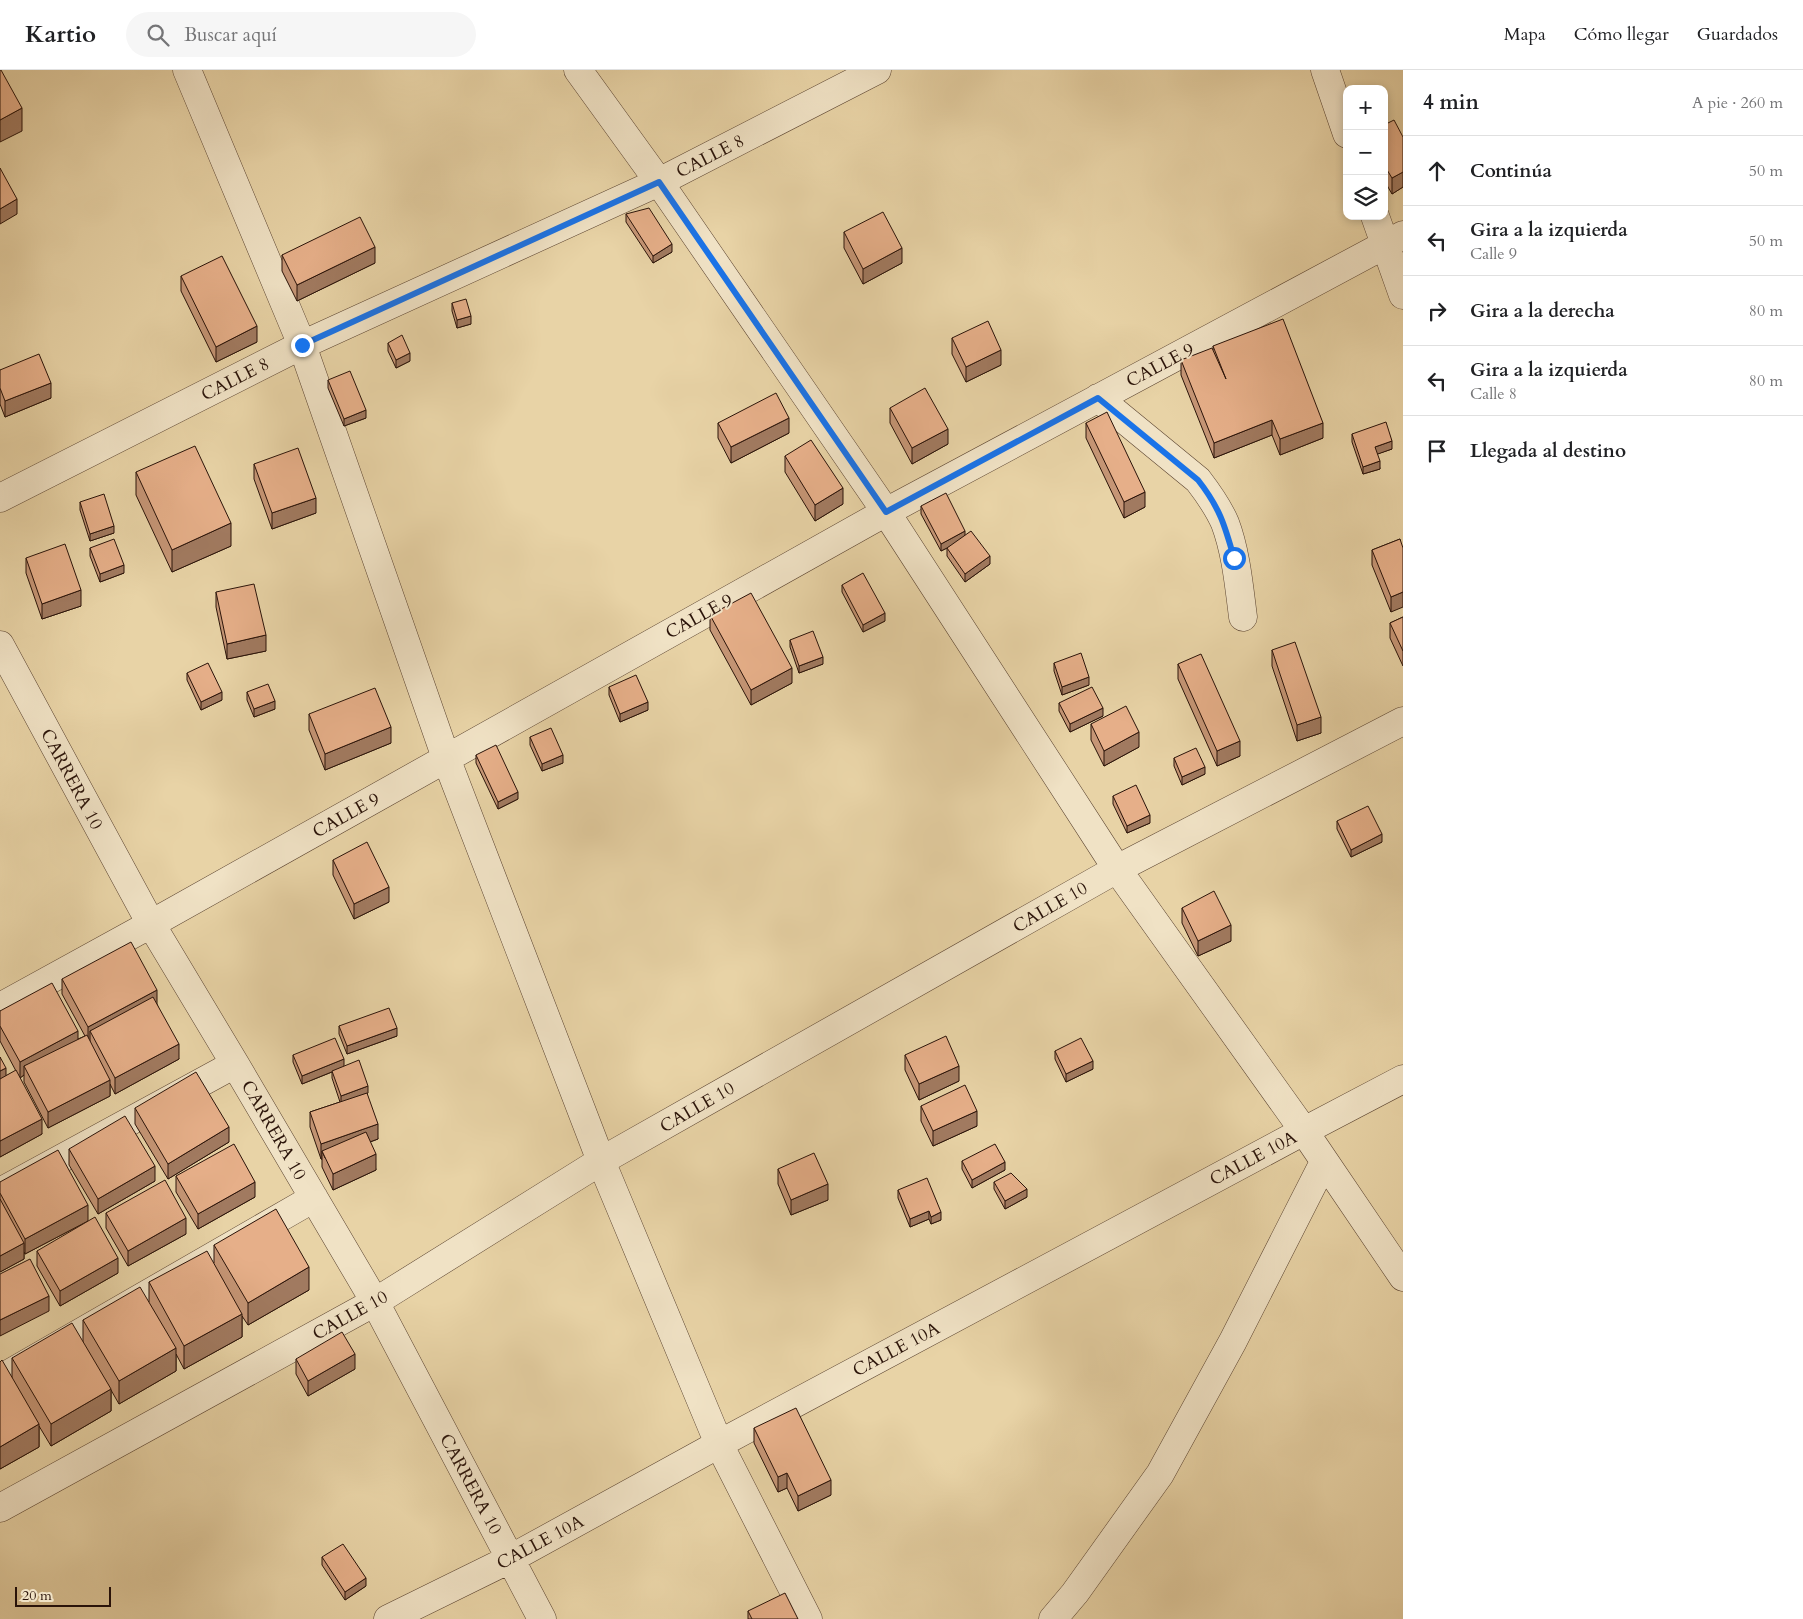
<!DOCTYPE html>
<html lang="es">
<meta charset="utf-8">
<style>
body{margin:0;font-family:Cardo,serif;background:#f6f6f6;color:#202124}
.controls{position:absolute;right:15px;top:15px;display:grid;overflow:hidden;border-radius:10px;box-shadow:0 2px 8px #0003}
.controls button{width:45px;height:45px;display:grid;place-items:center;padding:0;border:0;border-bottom:1px solid #e0e0e0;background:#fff;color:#202124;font:25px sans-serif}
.scale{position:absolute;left:15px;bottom:12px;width:96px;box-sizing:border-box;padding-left:5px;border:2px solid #2a1309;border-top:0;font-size:14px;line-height:18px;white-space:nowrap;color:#2a1309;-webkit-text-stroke:4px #f0e2c5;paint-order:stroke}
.stop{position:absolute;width:15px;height:15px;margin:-11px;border:4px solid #1a73e8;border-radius:50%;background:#fff}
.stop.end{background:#1a73e8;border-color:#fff;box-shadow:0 1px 5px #0008}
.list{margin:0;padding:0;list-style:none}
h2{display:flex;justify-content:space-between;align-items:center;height:65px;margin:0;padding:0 20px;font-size:21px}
h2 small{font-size:16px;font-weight:400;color:#757577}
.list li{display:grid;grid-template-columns:32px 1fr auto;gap:15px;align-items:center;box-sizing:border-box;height:70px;padding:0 20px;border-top:1px solid #e0e0e0}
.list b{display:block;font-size:19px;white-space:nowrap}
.list p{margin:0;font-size:16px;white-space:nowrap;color:#757577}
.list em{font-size:16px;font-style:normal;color:#757577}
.icon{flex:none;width:28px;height:28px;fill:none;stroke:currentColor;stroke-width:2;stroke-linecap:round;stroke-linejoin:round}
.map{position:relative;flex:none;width:1403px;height:1549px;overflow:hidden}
header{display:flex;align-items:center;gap:30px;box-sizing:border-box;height:70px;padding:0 25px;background:#fff;border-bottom:1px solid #e0e0e0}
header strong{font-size:24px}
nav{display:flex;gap:28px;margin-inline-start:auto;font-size:18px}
.search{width:350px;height:45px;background:#f6f6f6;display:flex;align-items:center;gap:12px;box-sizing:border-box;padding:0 18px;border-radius:28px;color:#757577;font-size:19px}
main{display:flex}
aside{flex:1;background:#fff}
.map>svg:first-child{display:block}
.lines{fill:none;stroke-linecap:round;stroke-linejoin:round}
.minor-casing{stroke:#5a4330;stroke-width:29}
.minor{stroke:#f0e2c5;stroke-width:28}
.wall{fill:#c69676;stroke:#2a1309}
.shaded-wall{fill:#a17a60;stroke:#2a1309}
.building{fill:#e6af89;stroke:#2a1309}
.route{stroke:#1a73e8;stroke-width:6}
.labels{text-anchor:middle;stroke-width:4;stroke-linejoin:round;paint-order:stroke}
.street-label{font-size:18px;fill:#2a1309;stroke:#f0e2c5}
</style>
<header>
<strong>Kartio</strong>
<div class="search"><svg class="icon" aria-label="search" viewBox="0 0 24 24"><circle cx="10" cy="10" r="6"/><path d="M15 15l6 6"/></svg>Buscar aquí</div>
<nav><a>Mapa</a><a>Cómo llegar</a><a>Guardados</a></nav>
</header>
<main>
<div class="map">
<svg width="1403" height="1549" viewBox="0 0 1403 1549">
<rect width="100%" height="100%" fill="#e8d3a6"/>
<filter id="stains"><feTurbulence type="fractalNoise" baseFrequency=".004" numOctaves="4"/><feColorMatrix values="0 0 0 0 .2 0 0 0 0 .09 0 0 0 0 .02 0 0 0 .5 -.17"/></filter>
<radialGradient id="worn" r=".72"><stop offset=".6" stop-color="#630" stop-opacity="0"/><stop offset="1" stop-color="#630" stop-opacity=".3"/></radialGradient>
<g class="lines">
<defs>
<path id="minor" d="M187,0L302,275L446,688L601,1091L719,1374L808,1549
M578,0L659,112L886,442L1117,799L1304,1061L1403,1207
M1325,0L1347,64
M1375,146L1403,225
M1098,328L1198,410C1208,423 1218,437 1225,453C1236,482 1239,516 1243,547
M0,428L302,275L659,112L877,0
M0,575L151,854L235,994L375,1232L542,1549
M0,937L151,854L886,442L1403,165
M0,1122L235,994
M0,1309L314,1128
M0,1438L375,1232L601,1091L1117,799L1403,651
M388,1549L510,1489L719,1374L1304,1061L1403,1009
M1053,1549L1075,1523L1160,1404L1233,1271L1324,1092"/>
</defs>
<use href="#minor" class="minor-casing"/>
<use href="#minor" class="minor"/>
</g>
<path class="wall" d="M1384,55L1403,67V117L1392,124L1384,110Z
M626,144L672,182L653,193L626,152Z
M844,162L902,193L863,214L844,178Z
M282,185L375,193L297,231L282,201Z
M181,206L257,272L216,292L181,221Z
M452,233L471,254L457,258L452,241Z
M952,268L1001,295L966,312L952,284Z
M388,273L410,291L396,298L388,281Z
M1213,276L1323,368L1280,385L1272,365L1214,388L1181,305V290L1213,280Z
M0,300L51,328L5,347L0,334Z
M328,310L366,348L344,356L328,318Z
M890,338L948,374L912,394L890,353Z
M718,353L789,363L731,393L718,368Z
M1086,353L1145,437L1124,448L1086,368Z
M1352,364L1392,379L1377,384L1380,399L1363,404L1352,372Z
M785,386L843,434L815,451L785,402Z
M254,394L316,443L272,459L254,409Z
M136,402L231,476L172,502L136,425Z
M80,432L114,463L90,471L80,440Z
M921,436L965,465L990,494L965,512L947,486V478L941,481L921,444Z
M1400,469L1391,542L1372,495V480Z
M90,478L124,503L100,512L90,486Z
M26,488L81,536L42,549L26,503Z
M842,515L885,551L863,562L842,522Z
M216,522L266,581L227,589L216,537Z
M710,545L792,613L751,635L710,560Z
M1403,547V596L1390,568V553Z
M790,570L823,594L799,603L790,577Z
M1272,580L1321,663L1297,671L1272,596Z
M1054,593L1089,615L1062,625L1054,601Z
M1178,594L1240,686L1217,696L1178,609Z
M187,603L222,630L201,640L187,610Z
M609,617L648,640L620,652L609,625Z
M247,622L275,639L254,647L247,630Z
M1059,633L1103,646L1070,662L1059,641Z
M309,644L391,673L325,700L309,660Z
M1091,654L1139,677L1104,696L1091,670Z
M530,667L563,693L542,701L530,675Z
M476,685L518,729L498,739L476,693Z
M1174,688L1205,704L1182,715L1174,696Z
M1113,726L1150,753L1127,763L1113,734Z
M1337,751L1382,772L1351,787L1337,759Z
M333,790L389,832L354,849L333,805Z
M1182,838L1231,871L1198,886L1182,853Z
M62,909L157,934L179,989L115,1024L110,1014V1026L48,1058L24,1012V1005L20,1008L42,1064L0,1087V987L6,1006L16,1001L0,971V941L78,969L85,966L62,924Z
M339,956L397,966L347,984L339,964Z
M1055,981L1093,999L1066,1012L1055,989Z
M293,985L344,996L368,1023L367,1024L378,1069L370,1072L376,1100L333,1120L322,1097V1089H321L310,1057V1042L340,1032L332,1008V1002L302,1014L293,992Z
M905,985L959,1011L919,1030L905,1000Z
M921,1036L977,1056L933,1076L921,1051Z
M135,1038L229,1072L168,1109L135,1054Z
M69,1079L155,1111L98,1144L69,1095Z
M962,1091L1005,1100L972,1118L962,1099Z
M778,1099L828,1130L791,1145L778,1114Z
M176,1106L255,1127L198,1159L176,1122Z
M0,1112L88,1151L25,1184L24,1182V1189L0,1202Z
M994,1112L1027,1127L1005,1139L994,1119Z
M898,1120L941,1150L931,1154L929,1149L910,1157L898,1128Z
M106,1143L186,1164L128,1196L106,1158Z
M214,1175L309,1220L248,1255L242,1246V1267L184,1299L176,1284V1301L119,1334L111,1320V1341L51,1376L39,1356V1377L0,1399V1292L12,1308V1288L83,1272V1250L149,1232V1212L214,1193Z
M37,1181L118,1203L60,1236L37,1196Z
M296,1289L355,1299L308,1326L296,1304Z
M754,1358L831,1425L798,1441L787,1418L778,1422L754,1373Z
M322,1487L366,1516L345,1530L322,1495Z
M748,1541L798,1549H748Z"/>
<path class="shaded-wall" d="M22,38V61L0,72V50Z
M1403,102V117L1392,124V108Z
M17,129V144L0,154V139Z
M672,174V182L653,193V186Z
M375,177V193L297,231V215Z
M902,178V193L863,214V199Z
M471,246V254L457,258V250Z
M257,256V272L216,292V277Z
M1001,280V295L966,312V297Z
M410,283V291L396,298V290Z
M51,313V328L5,347V331Z
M366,340V348L344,356V349Z
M789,348V363L731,393V377Z
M1272,350V365L1214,388V373Z
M1323,353V368L1280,385V369Z
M948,359V374L912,394V378Z
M1392,371V379L1375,385V377Z
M1380,391V399L1363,404V397Z
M843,418V434L815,451V435Z
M1145,422V437L1124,448V432Z
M316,428V443L272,459V443Z
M231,453V476L172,502V480Z
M114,456V463L90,471V464Z
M965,461V469L941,481V474Z
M990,486V494L965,512V504Z
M124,495V503L100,512V504Z
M81,520V536L42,549V534Z
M1403,522V537L1391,542V527Z
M885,543V551L863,562V555Z
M266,565V581L227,589V574Z
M823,587V594L799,603V596Z
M792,598V613L751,635V620Z
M1089,607V615L1062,625V617Z
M222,622V630L201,640V632Z
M275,631V639L254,647V639Z
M648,632V640L620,652V644Z
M1103,638V646L1070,662V654Z
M1321,647V663L1297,671V655Z
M391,657V673L325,700V684Z
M1139,662V677L1104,696V681Z
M1240,671V686L1217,696V681Z
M563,685V693L542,701V694Z
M1205,697V704L1182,715V707Z
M518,722V729L498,739V732Z
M1150,745V753L1127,763V756Z
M1382,764V772L1351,787V780Z
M389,817V832L354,849V834Z
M1231,855V871L1198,886V871Z
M157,920V935L90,961V972L88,973V957Z
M397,958V966L347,984V976Z
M78,961V977L24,996V1005L20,1008V992Z
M179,974V989L115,1024V1008Z
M344,989V997L302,1014V1006Z
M1093,991V999L1066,1012V1004Z
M959,996V1011L919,1030V1014Z
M6,998V1013L0,1017V1001Z
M110,1010V1026L48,1058V1042Z
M368,1016V1023L341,1033V1026Z
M977,1041V1056L933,1076V1061Z
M42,1049V1064L0,1087V1071Z
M378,1054V1069L325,1088L322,1081V1089H321V1074Z
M229,1057V1072L168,1109V1094Z
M376,1084V1100L333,1120V1104Z
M1005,1092V1100L972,1118V1110Z
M155,1096V1111L98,1144V1129Z
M255,1112V1127L198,1159V1144Z
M828,1114V1130L791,1145V1130Z
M1027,1119V1127L1005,1139V1131Z
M88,1135V1151L25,1184V1169Z
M929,1141V1149L910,1157V1149Z
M941,1142V1150L931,1154V1147Z
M186,1148V1164L128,1196V1181Z
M24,1173V1189L0,1202V1186Z
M118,1188V1203L60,1236V1221Z
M309,1197V1220L248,1255V1233Z
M49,1226V1241L0,1266V1250Z
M242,1244V1267L184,1299V1276Z
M176,1278V1301L119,1334V1311Z
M355,1284V1299L308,1326V1311Z
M111,1319V1341L51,1376V1354Z
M39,1354V1377L0,1399V1377Z
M787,1403V1418L778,1422V1407Z
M831,1410V1425L798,1441V1426Z
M366,1508V1516L345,1530V1522Z"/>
<path class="building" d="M0,0H1L22,38L0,50Z
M1394,50L1403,67V102L1392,108L1384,95V55Z
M0,98L17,129L0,139Z
M649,138L672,174L653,186L626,144Z
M883,142L902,178L863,199L844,162Z
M360,147L375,177L297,215L282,185Z
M222,186L257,256L216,277L181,206Z
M466,229L471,246L457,250L452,233Z
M1283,249L1323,353L1280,369L1272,350L1214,373L1181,290L1212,278L1226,309L1213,276Z
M988,251L1001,280L966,297L952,268Z
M402,265L410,283L396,290L388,273Z
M39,284L51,313L5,331L0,318V300Z
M350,301L366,340L344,349L328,310Z
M925,318L948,359L912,378L890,338Z
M776,323L789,348L731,377L718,353Z
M1107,342L1145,422L1124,432L1086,353Z
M1386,352L1392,371L1375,377L1380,391L1363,397L1352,364Z
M811,370L843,418L815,435L785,386Z
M195,376L231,453L172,480L136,402Z
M298,378L316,428L272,443L254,394Z
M946,423L965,461L941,474L921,436Z
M104,424L114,456L90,464L80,432Z
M971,461L990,486L965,504L947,478Z
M114,469L124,495L100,504L90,478Z
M1400,469L1403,478V522L1391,527L1372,480Z
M65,474L81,520L42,534L26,488Z
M863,503L885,543L863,555L842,515Z
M254,514L266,565L227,574L216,522Z
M751,523L792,598L751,620L710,545Z
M1403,547V581L1390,553Z
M813,561L823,587L799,596L790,570Z
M1295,572L1321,647L1297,655L1272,580Z
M1081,583L1089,607L1062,617L1054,593Z
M1201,584L1240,671L1217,681L1178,594Z
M208,593L222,622L201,632L187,603Z
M636,605L648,632L620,644L609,617Z
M268,614L275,631L254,639L247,622Z
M1092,617L1103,638L1070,654L1059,633Z
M375,618L391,657L325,684L309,644Z
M1126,636L1139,662L1104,681L1091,654Z
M551,658L563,685L542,694L530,667Z
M496,675L518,722L498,732L476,685Z
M1196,678L1205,697L1182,707L1174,688Z
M1136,715L1150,745L1127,756L1113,726Z
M1368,736L1382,764L1351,780L1337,751Z
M367,772L389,817L354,834L333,790Z
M1214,821L1231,855L1198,871L1182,838Z
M131,872L157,920L88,957L62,909Z
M52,913L78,961L20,992L0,956V941Z
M153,927L179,974L115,1008L90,961Z
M389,938L397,958L347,976L339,956Z
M87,965L110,1010L48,1042L24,996Z
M946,966L959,996L919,1014L905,985Z
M335,968L344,989L302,1006L293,985Z
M1081,968L1093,991L1066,1004L1055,981Z
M0,987L6,998L0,1001Z
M359,990L368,1016L341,1026L332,1001Z
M16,1000L42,1049L0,1071V1009Z
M196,1002L229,1057L168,1094L135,1038Z
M965,1015L977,1041L933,1061L921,1036Z
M367,1023L378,1054L321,1074L310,1042Z
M125,1046L155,1096L98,1129L69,1079Z
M366,1062L376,1084L333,1104L322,1081Z
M234,1074L255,1112L198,1144L176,1106Z
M995,1074L1005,1092L972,1110L962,1091Z
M58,1080L88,1135L25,1169L0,1123V1112Z
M814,1083L828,1114L791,1130L778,1099Z
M1011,1103L1027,1119L1005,1131L994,1112Z
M927,1108L941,1142L931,1147L929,1141L910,1149L898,1120Z
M165,1110L186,1148L128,1181L106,1143Z
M0,1129L24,1173L0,1186Z
M276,1139L309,1197L248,1233L214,1175Z
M95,1147L118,1188L60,1221L37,1181Z
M207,1181L242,1244L184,1276L149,1212Z
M30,1189L49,1226L0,1250V1204Z
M140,1217L176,1278L119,1311L83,1250Z
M72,1253L111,1319L51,1354L12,1288Z
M342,1262L355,1284L308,1311L296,1289Z
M2,1290L39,1354L0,1377V1292Z
M796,1338L831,1410L798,1426L787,1403L778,1407L754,1358Z
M343,1474L366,1508L345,1522L322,1487Z
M785,1523L798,1549H752L748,1541Z"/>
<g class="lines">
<path class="route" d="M302,275L659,112L886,442L1098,328L1198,410C1220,438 1225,456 1234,488"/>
</g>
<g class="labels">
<g class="street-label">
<text transform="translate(710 86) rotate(-27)" y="6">CALLE 8</text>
<text transform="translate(1160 295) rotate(-28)" y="6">CALLE 9</text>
<text transform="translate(235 309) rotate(-27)" y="6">CALLE 8</text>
<text transform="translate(699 546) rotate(-29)" y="6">CALLE 9</text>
<text transform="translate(72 709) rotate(62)" y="6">CARRERA 10</text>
<text transform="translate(346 745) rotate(-29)" y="6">CALLE 9</text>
<text transform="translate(1050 837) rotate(-30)" y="6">CALLE 10</text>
<text transform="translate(697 1037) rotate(-30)" y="6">CALLE 10</text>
<text transform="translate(274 1060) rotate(60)" y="6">CARRERA 10</text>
<text transform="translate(1253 1088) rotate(-28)" y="6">CALLE 10A</text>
<text transform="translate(350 1245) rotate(-29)" y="6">CALLE 10</text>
<text transform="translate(896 1279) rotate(-28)" y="6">CALLE 10A</text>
<text transform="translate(471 1414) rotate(62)" y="6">CARRERA 10</text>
<text transform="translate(540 1472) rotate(-28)" y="6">CALLE 10A</text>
</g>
</g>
<rect width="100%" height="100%" filter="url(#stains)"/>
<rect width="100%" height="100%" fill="url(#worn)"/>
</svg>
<div class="controls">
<button>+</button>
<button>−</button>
<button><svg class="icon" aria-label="layers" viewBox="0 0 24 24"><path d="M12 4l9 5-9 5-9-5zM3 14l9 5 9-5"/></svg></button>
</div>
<div class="scale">20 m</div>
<div class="stop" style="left:1234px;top:488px"></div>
<div class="stop end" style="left:302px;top:275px"></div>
</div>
<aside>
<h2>4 min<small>A pie · 260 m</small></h2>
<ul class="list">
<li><svg class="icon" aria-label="ahead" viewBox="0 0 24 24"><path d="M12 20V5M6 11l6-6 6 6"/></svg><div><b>Continúa</b></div><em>50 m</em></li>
<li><svg class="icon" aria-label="left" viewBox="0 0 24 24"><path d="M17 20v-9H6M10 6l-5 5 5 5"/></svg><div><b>Gira a la izquierda</b><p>Calle 9</p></div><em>50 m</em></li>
<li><svg class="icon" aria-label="right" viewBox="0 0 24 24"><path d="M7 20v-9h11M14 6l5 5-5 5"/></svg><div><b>Gira a la derecha</b></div><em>80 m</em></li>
<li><svg class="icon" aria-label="left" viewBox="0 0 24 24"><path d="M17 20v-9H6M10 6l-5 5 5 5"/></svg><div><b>Gira a la izquierda</b><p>Calle 8</p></div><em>80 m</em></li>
<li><svg class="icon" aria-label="arrive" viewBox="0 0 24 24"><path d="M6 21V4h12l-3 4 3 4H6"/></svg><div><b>Llegada al destino</b></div></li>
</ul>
</aside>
</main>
